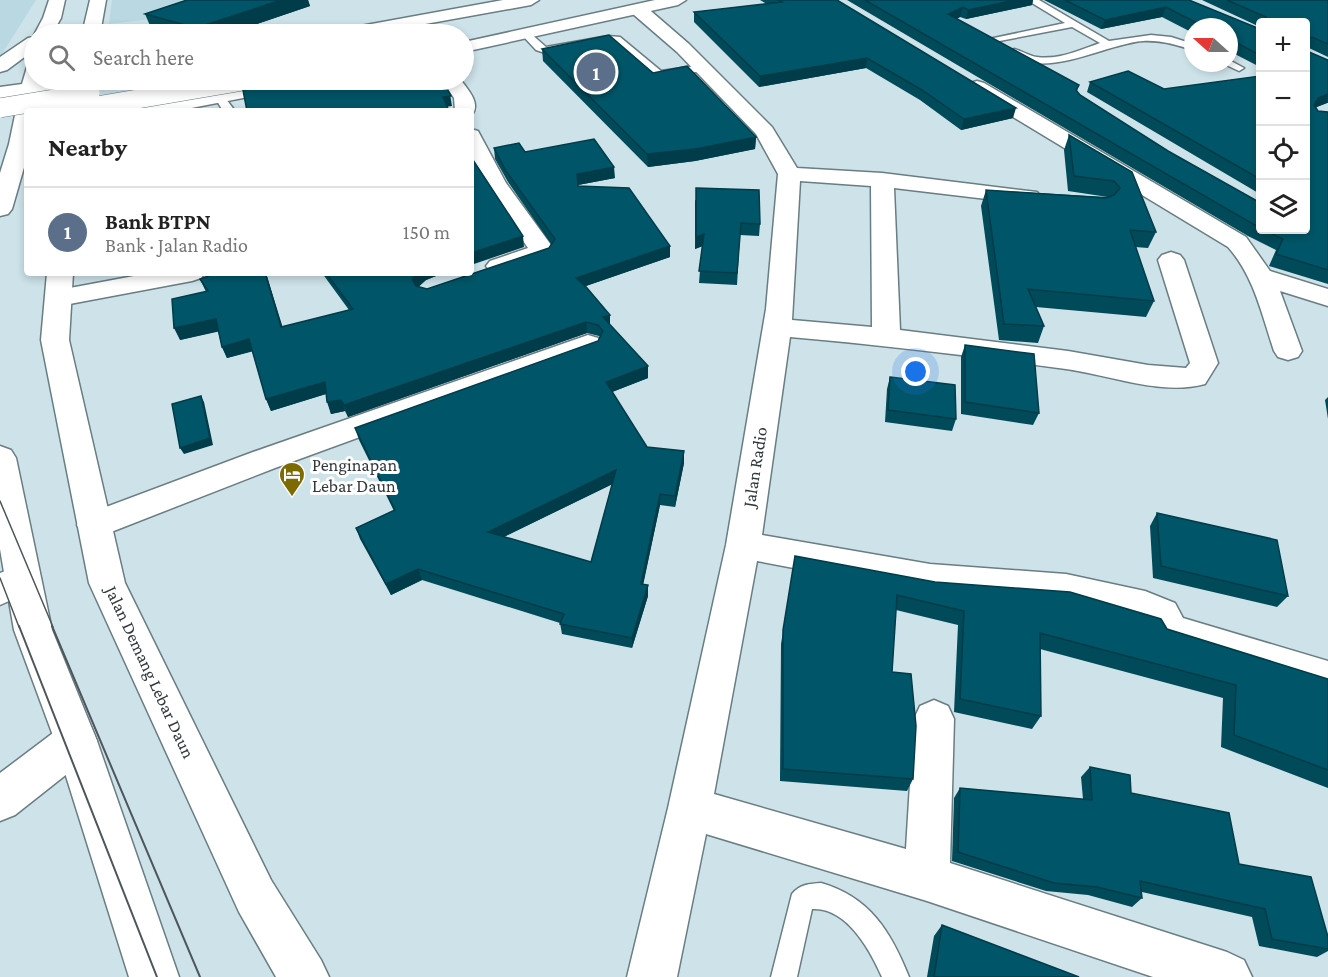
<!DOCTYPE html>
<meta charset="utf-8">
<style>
body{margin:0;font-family:"Crimson Pro",serif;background:#f6f6f6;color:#222}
.controls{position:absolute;right:18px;top:18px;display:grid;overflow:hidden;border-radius:6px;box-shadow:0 3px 9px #0003}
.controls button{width:54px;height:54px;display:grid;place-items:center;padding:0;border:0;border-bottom:2px solid #e0e0e0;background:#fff;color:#222;font:30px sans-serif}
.compass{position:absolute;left:1184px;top:18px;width:54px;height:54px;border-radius:50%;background:#fff;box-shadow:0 3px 9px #0003;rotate:291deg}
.you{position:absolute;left:916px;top:372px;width:21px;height:21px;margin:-15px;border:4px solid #fff;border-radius:50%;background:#1a73e8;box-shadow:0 0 0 9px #1a73e833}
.badge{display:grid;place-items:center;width:39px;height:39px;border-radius:50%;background:#0b8043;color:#fff;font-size:20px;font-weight:700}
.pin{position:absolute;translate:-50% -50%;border:3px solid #fff;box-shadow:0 2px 6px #0006}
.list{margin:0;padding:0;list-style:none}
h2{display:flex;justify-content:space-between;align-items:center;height:78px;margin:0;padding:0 24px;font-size:26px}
h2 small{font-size:20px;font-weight:400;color:#767676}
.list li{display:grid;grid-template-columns:39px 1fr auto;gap:18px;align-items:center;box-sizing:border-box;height:90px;padding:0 24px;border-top:2px solid #e0e0e0}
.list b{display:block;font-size:22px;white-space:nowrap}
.list p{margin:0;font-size:20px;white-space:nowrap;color:#767676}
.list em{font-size:20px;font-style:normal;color:#767676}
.icon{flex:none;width:33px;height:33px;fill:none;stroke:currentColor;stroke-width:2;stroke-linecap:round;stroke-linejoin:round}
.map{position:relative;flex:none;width:1328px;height:977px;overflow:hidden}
.search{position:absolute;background:#fff;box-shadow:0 3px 9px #0003;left:24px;top:24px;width:450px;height:66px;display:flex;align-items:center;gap:15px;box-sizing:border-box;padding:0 21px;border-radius:33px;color:#767676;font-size:22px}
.panel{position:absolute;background:#fff;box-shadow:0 3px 9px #0003;left:24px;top:108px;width:450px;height:168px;border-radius:6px}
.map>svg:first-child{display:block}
.built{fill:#bad8e1}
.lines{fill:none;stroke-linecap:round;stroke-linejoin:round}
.lane-casing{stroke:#697d82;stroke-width:3}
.street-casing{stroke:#697d82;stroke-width:3}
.highway-casing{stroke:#697d82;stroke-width:3}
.lane{fill:#fff;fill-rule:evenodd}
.street{fill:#fff;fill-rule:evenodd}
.highway{fill:#fff;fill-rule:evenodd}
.tram-far1{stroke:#4d575b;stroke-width:1.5}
.tram{stroke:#4d575b;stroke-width:2}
.highway-bridge-casing{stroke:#697d82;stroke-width:20;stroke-linecap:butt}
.highway-bridge{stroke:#fff;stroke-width:19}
.wall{fill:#004a59;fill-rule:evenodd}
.shaded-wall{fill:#003c49}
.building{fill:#005668;stroke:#003c49;stroke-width:1.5;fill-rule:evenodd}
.labels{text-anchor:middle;stroke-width:6;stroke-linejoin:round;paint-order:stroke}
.poi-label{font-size:18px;fill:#30383b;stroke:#fff;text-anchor:start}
.street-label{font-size:18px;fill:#30383b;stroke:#fff}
</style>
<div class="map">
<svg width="1328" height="977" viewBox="0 0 1328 977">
<rect width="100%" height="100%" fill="#cde2e9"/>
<path class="built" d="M0,0H36L0,57Z
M112,0H191L177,16L109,24Z"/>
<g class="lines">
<defs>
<path id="lane" d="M1027,0H1039L1109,41L1151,35L1171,37L1193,44V50C1176,45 1161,40 1143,41C1104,44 1043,82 1009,52L1014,49C1022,51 1029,56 1037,57C1059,60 1080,50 1100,43L1072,27L989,43V39L1065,23Z
M523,32H529L546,47L608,36L620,37L661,71L703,65L708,68L703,71L659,77L617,43L608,42L545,53L536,50L523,36Z
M1229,60L1244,68L1239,71L1222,63H1229Z
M222,98L226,99L235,111H223L217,101Z
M821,883C870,897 891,932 909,977H882C870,950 847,907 812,909L797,977H771L792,894C800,884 809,884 821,883Z"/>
<path id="street" d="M639,5L645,6L689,44L772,127L797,168L882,173L1037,192L1041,197L1037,202L1029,204L894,188L900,330L1068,351L1148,365L1186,368L1190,363L1158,260L1162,255L1171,252L1180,255L1184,260L1218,363L1205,384C1161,396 1110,375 1066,369C974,356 882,345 790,337L762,535L930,564L1066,574L1145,591L1175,603L1183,618L1328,661V695L1157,641L1149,625L1138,620L1066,604L930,594L757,561L714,794L906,849L914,719L920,706L934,700L948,706L954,719L950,863L1227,952L1244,960L1252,977H1153L927,901L706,834L677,977H627L668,808L726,545L766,309L778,174L756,134L677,52L633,14L630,10L633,6ZM800,181L871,186L872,327L792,320Z
M442,80H461C468,90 481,103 472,115L471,111H455L454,98Z
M977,81L984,83L1246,237L1270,271L1328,289V306L1280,291L1302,351L1298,357L1288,360L1278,357L1274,351C1262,315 1254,276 1228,247L970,91L967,87L970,83Z
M471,129L478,131L506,183L554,249L549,257L499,274L490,271L486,266L490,261L528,248L484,184L471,157Z
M150,273H205L201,278L192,281L59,306L50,304L46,298L50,292L59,290Z
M588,335L598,338L602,344L598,350L275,468L106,534L94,538L82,534L77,525L82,516L253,452Z
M23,564L36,569L41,579L36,589L0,605V573Z
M76,722L91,727L97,741L91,755L15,815L0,821V773L61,727Z"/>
<path id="highway" d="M49,0H65L61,18L52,34L34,35L43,18Z
M90,0H106L100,34H82Z
M503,0H539L531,5L370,34H335L338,30L344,29Z
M655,0H686L678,5L464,52V42Z
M34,37V50L7,70L0,72V57L28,38Z
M34,65V80H100L97,84L90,86L40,93L37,111H27V157L12,209L8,214L0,216V173L9,144L19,96L0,99V87L22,84L27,67Z
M284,80H318L315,84L176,111H130L133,107L140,105Z
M47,273H73L69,340L125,583L271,880L321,960L329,977H276L239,912L89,583L41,340Z
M0,446L11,450L16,458L52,630L97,741L179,977H129L55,741L14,630L0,549Z"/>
</defs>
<use href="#lane" class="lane-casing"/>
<use href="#street" class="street-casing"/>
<use href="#highway" class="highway-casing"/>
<use href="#lane" class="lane"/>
<use href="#street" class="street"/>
<use href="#highway" class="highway"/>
<path class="tram-far1" d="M0,501L53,627
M0,578L19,627"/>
<path class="tram" d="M19,626L157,977
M52,626L200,977"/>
<defs>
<path id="highway-bridge" d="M0,108L90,93
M67,111L249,80"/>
</defs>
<use href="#highway-bridge" class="highway-bridge-casing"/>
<use href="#highway-bridge" class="highway-bridge"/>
</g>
<path class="wall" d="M187,0H308L310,6L227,34H172L151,28L145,14Z
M760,0H837L1013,118L961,130L920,100L866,68L759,87L694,22V12L767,4Z
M847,0H1033L1032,5L966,19L960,17L957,19L1079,85L1077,91L1080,95L1168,151L1257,201H1260V230H1305V22H1260V27L1202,0H1328V57L1309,48V52L1328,60V103H1327L1316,107L1318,111L1328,112V284L1269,266L1276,250L1248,236Z
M1044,0H1189L1260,29V67L1229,51V27H1193V33L1162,17L1101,29Z
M542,49L653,73L756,137L755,149L695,161L648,167L543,61Z
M1260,76V194L1087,92L1090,82L1164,89Z
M1069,135L1132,172L1156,232L1148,248L1135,247L1154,301L1146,317L1036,307L1044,326L1038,343L999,340L981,206L986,190L1108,197L1068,191L1064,150Z
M494,148L525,152L615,178L578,185V186L670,257L586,286L610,315V325L648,366V378L612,392L647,447L684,463L675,507L660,505L643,584L648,596L632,648L562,634L560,623L422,580L391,595L360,539L356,528L394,511L359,440L355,428L598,341L600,337L599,336L587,333L348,417L345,411L331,414L326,394L271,411L266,399L252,351L227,358L222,347L218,331L180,340L206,292L200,279L216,273H266L282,327L349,310L322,273H450L441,274L426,280L418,287L427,289L549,248L551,244L508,182L495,159ZM612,484L591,562L504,537Z
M695,200L760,224L759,236L740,235L737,285L699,283L702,246L695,249Z
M965,345L1039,413L1033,425L961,414V357Z
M890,377L956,419L952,431L885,422L887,389Z
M1328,397V419L1325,400Z
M1157,513L1288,596L1277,607L1153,578L1150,526Z
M795,556L1167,629L1328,679V788L1221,747L1223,698L1040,649L1041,716L1032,729L954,712L958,625L896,610L892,672L913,779L907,791L780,781L781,644Z
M1090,767L1131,793L1239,864L1328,937V951L1317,957L1259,946L1252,917L1142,892V898L1132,907L1088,895L1046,891L952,861L954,798L960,788L1083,799L1081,777Z
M942,925L1079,977H927L934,936Z"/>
<path class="shaded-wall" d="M281,0H308L310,6L227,34H198L196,28Z
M1015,0H1033L1032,5L966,19L968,10Z
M963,7L960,17L946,23L948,14Z
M1166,7L1162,17L1101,29L1105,20Z
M867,58L866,68L759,87L760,76Z
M450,94L452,106L445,107L443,97Z
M1328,94L1327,103L1312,109L1314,105L1318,98Z
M1016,108L1013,118L961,130L964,119Z
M756,137L755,149L695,161L648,167L647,154Z
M614,167L615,178L578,185L577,174Z
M704,234L703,246L695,249L696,237Z
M523,236L524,247L471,265V253Z
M670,246V257L577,289L576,278Z
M265,273H266L286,338L281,327Z
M418,273H450L441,274L426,280L415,290L412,279Z
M610,315V326L603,317Z
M216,319L221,331L180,340L174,328Z
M586,322L587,333L348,417L344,405Z
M249,339L254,351L227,358L222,347Z
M648,366V378L607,394L606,382Z
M325,382L329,393L271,411L266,399Z
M201,396L204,402L213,445L184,454L180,448Z
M341,400L345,411L331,414L327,402Z
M684,451V463L675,507V496Z
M616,470L617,482L491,543L488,532Z
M660,494V505L641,595V584Z
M418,569L422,580L391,595L386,584Z
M648,585V596L632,648V638Z"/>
<path class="building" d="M187,0H281L196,28L145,14Z
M778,0H837L1016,108L964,119L922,90L867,58L760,76L694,12L782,2Z
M865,0H1015L968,10L963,7L948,14L1079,85L1076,90L1080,95L1168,151L1257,201H1260V228Z
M1065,0H1189L1260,29V55L1229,39V27H1205L1166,7L1105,20Z
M1227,0H1328V44L1312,37L1309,39V52L1328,60V94L1318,98L1314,105L1318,111L1328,112V270L1276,254L1283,239L1264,230H1305V22H1266V17Z
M609,35L653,73L687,66L756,137L695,149L647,154L542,49Z
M1128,71L1164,89L1260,76V179L1090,82Z
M328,80H442L450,94L451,96L443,97L449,111H247L243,90L281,82L283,89Z
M1069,135L1132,172L1156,232L1130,230L1154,301L1028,289L1044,326L1004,324L986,190L1105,198L1114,195L1120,188L1114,181L1074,176Z
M594,139L614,167L577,174L578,186L629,188L670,246L576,278L587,288L610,315L603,317L648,366L606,382L647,447L684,451L675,496L660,494L641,584L648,585L632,638L560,624L564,614L418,569L386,584L356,528L395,510L355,428L598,341L603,331L598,325L586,322L344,405L341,400L327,402L325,382L266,399L249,339L222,347L216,319L174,328L172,299L208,291L200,279L216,273H265L281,327L353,309L326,273H418L412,279L416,286L427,289L549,248L555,239L506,171L494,148L519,143L525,152ZM616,470L591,562L488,532Z
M471,157L523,236L471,253Z
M696,188L759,190L760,224L741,223L737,273L699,271L704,234L696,237Z
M965,345L1034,354L1039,413L965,402Z
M890,377L955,385L956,419L888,410Z
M201,396L210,438L180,448L172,404Z
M1157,513L1277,540L1288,596L1161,566Z
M795,556L935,582L1070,592L1161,619L1167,629L1328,679V770L1234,735L1236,685L1040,633L1041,716L960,699L964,611L897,595L892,672L911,674L916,726L913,779L783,769V630Z
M1090,767L1130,775L1131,793L1229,813L1239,864L1311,877L1328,937V949L1272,939L1265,909L1140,881L1142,898L1097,887L1054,883L958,852L960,788L1092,800Z
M942,925L1079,977H934Z"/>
<defs>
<symbol id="hotel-pin" viewBox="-11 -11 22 30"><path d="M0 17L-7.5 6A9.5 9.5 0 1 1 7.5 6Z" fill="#7d6a01" stroke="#fff"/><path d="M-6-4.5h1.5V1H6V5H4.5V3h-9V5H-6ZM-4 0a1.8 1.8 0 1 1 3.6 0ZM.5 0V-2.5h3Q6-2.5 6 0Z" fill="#fff"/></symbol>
</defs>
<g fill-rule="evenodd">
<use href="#hotel-pin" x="277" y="460" width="30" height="40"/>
</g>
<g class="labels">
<g class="poi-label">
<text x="312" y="471">Penginapan<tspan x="312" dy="21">Lebar Daun</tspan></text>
</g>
<g class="street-label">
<text transform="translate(755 467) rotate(-81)" y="6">Jalan Radio</text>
<text transform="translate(150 672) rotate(65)" y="6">Jalan Demang Lebar Daun</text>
</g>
</g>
</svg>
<div class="controls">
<button>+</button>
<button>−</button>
<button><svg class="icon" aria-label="locate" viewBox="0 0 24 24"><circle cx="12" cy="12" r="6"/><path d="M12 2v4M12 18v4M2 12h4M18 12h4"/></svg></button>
<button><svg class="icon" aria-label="layers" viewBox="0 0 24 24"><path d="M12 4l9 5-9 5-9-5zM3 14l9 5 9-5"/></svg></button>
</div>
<svg class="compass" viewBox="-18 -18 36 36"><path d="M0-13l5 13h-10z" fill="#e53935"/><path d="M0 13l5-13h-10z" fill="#767676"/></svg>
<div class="you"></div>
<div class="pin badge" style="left:596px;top:72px;background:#5c6f8a">1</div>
<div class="search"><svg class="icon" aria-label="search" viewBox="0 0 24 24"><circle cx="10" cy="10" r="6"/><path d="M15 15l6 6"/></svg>Search here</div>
<section class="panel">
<h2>Nearby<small></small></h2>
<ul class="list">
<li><span class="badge" style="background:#5c6f8a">1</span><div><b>Bank BTPN</b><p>Bank · Jalan Radio</p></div><em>150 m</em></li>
</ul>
</section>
</div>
